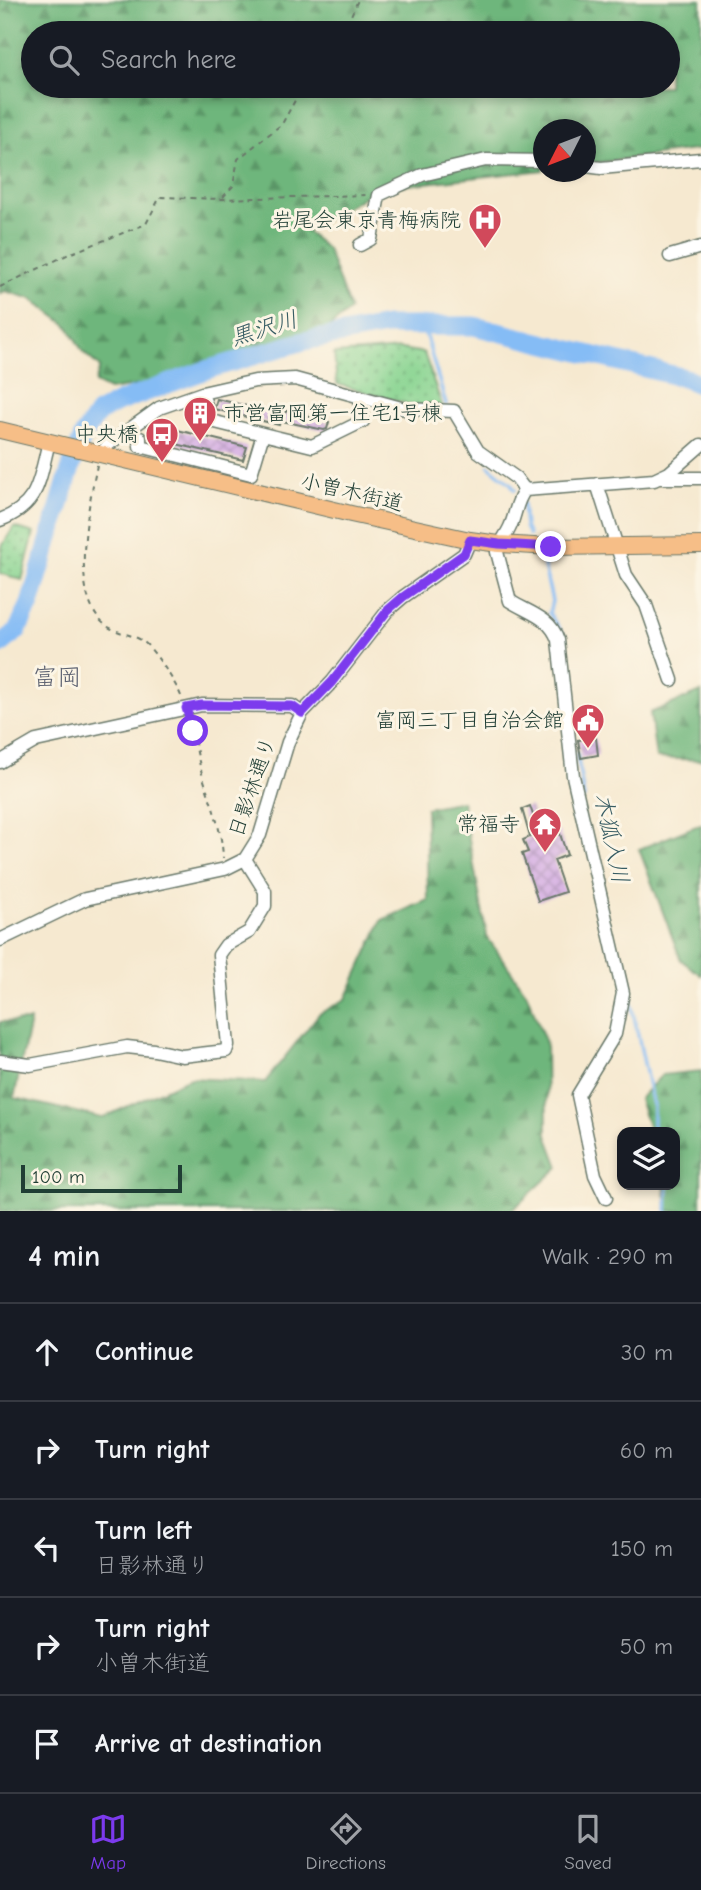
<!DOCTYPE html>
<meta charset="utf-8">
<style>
body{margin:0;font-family:"Comic Neue","Klee One",sans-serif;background:#20242c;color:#f1f3f6}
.controls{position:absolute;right:21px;bottom:21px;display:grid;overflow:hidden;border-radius:14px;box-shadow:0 4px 10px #0003}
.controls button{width:63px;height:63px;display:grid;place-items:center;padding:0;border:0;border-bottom:2px solid #363941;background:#171b24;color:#f1f3f6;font:35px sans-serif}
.compass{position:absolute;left:533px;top:119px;width:63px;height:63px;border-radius:50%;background:#171b24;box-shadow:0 4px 10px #0003;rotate:228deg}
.scale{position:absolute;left:21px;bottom:18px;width:161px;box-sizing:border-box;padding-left:7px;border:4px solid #1f3d34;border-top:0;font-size:19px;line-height:24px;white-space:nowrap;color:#1f3d34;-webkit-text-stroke:5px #fcf5e5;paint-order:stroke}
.stop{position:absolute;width:21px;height:21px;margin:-16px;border:5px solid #7c3aed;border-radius:50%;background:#fff}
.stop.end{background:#7c3aed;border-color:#fff;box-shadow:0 2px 7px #0008}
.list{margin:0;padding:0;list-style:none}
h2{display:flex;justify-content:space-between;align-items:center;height:91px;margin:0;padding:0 28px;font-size:30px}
h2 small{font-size:23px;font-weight:400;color:#9ea1a6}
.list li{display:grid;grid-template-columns:46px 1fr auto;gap:21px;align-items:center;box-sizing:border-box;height:98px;padding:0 28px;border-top:2px solid #363941}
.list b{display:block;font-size:26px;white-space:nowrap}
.list p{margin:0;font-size:23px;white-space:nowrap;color:#9ea1a6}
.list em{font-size:23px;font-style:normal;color:#9ea1a6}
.icon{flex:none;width:38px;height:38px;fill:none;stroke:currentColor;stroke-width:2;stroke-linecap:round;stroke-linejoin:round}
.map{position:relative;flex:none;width:701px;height:1211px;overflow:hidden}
.search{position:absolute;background:#171b24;box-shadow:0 4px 10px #0003;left:21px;right:21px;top:21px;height:77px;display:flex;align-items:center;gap:18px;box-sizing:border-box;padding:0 24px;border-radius:38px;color:#9ea1a6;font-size:26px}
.sheet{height:581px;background:#171b24}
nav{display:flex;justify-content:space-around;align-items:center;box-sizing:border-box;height:98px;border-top:2px solid #363941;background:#171b24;font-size:19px;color:#9ea1a6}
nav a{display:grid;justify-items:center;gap:4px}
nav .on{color:#7c3aed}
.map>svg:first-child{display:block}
.forest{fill:url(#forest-firs);stroke:#467a58;stroke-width:2;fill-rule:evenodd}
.park{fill:url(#park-dots);stroke:#548862;stroke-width:2}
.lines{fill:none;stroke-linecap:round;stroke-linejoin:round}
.stream{stroke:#85bcf5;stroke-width:3.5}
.river{stroke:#85bcf5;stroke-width:19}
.building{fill:url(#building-cross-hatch)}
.minor-casing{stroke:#6a796b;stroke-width:15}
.major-casing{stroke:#6a796b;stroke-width:18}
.path{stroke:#6a796b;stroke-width:2;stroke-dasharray:5 5;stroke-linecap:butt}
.minor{stroke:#fff;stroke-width:12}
.major{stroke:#f6be87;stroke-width:16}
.route{stroke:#7c3aed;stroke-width:9}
.labels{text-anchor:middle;stroke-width:6;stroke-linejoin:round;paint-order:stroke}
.poi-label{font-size:21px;fill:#1f3d34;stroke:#fcf5e5;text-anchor:end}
.street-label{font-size:21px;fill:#1f3d34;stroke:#fcf5e5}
.water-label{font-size:23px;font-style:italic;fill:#385d64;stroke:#fcf5e5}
.quarter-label{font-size:24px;fill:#5e6372;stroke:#fcf5e5}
</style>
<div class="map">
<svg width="701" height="1211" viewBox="0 0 701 1211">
<defs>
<pattern id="forest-firs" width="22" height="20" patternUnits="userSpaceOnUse" patternTransform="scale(1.75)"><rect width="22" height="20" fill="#6eb67b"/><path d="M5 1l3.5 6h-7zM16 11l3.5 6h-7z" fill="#5a9566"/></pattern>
<pattern id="park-dots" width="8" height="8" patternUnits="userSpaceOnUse" patternTransform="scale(1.75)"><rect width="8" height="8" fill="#88d491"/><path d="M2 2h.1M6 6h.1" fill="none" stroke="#6fad77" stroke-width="1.8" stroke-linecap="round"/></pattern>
<pattern id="building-cross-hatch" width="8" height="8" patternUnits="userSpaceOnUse" patternTransform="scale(1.75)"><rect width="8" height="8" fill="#d2a9e4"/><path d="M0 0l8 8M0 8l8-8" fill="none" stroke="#aa8bba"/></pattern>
</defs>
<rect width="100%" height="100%" fill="#fcf5e5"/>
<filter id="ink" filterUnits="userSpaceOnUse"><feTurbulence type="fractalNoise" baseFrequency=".0143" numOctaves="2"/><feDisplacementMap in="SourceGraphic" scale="14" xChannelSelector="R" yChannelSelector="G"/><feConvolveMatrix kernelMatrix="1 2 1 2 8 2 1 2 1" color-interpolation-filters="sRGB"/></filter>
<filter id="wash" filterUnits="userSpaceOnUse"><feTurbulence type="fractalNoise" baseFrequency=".00686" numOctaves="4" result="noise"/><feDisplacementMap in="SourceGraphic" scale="28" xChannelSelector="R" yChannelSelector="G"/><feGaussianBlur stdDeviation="1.57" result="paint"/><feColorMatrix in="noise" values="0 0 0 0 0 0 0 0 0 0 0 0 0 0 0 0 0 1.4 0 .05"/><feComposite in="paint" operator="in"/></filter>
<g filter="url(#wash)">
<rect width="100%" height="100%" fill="#f6e9d0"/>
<path class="forest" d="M0,0H701V149L586,164V130H544L543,170L379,188L306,231L327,249L350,310L321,335L160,382L109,390L95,383L100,367L83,352L67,325L32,299L5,291L0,294ZM33,33H668V86H33Z
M701,692V760L656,758L650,713Z
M462,801L487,937L527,994L546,1044L547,1135L559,1167L511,1211H0V1022L30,1021L14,1098L102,1118L190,1078L265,1082L319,1014L346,999L382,920L428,900L426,808Z
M701,824V975L681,960L639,849Z
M701,1071V1211H668L664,1185H675V1132H650L639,1099L662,1075Z"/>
<path class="park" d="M401,349L424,353L442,406H415L337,384L334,354Z
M14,527L34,533L22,580L0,573L2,546Z"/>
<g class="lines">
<path class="stream" d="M423,326L446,404
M489,466L511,484L515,490
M523,503L525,527L529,535
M541,553L552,601L549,613L562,633L563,639
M577,754L584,798
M624,970L653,1105V1132
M667,1211L668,1185"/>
<path class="river" d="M0,645L17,631L30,604L72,464L84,434L98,413L119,402L206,370L304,341L386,326H474L685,378L701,385"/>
</g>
<g id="blocks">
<path class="building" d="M217,399L281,414L279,425L214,409Z
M286,411L329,422L327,429L324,430L282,421Z
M153,424L247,447L243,460L151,438Z
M596,738L598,755L581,758L578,740Z
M530,806L536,824L550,819L555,832L559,831L567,855L554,860L565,892L538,901L522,854L528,852L523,840L530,837L522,809Z"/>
</g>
</g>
<g filter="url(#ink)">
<use href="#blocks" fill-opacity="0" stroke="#6a796b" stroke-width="2"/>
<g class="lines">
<defs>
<path id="minor" d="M586,166L601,168L701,159
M360,245L371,239L379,195L422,175L486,160L544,161
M670,256L701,247
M123,434L140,438V446L251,474L263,434L203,419L206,405L202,393
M263,434L312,446L363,421L360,398
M101,454L109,444L159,408L202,393L255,381L295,379L405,409L454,411L478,451L516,478L525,490
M660,478H701
M597,484L626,575L646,605L672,680
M0,520C40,505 39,479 49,442
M0,762L36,741L202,705L292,706L302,713
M0,940L85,899L225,869L245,859L260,835L288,742L302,713L332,682L388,610L403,597L464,554L470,540
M0,1061L30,1065L127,1047L154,1050L182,1056L226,1051L228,1045L219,955L226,945L249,932L265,906V891L245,859
M606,1198L595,1175L578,1095L615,1034L623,993L573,776L558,640C550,617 529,613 510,601L497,552C500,542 506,536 510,527C516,514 516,501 525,490L654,480L669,473L701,445"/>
<path id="major" d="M0,430L351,514L470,540L499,544L551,547L701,545"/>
</defs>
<use href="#minor" class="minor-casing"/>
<use href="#major" class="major-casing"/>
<path class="path" d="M343,33L358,0
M223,197L233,186L238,159L282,124L303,86
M0,287L69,254L146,224L160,197L221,199L368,195
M97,465C89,505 66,604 110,628C121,634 136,635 145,643C155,652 176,683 181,696
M190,721C194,737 197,754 201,770C209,799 222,827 223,858"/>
<use href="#minor" class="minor"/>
<use href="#major" class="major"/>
</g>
</g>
<g class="lines" filter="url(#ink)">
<path class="route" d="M193,731L186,708L202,705L292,706L302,713L332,682L388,610L403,597L464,554L470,540L499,544L551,547"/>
</g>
<defs>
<symbol id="hospital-pin" viewBox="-11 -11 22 30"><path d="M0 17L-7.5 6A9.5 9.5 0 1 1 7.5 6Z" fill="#d1495b" stroke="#fcf5e5"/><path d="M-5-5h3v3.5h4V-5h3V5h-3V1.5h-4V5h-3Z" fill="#fff"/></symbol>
<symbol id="building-pin" viewBox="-11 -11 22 30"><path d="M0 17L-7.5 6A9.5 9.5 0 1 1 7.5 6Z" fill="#d1495b" stroke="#fcf5e5"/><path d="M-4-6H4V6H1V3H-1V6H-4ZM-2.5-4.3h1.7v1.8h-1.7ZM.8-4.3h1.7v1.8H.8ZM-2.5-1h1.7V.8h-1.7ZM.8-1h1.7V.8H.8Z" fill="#fff"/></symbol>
<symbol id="bus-pin" viewBox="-11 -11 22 30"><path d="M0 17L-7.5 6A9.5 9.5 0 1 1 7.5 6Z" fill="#d1495b" stroke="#fcf5e5"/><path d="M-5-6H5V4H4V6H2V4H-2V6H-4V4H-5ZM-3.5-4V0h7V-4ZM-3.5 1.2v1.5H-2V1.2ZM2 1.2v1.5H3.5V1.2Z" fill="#fff"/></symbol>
<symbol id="civic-pin" viewBox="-11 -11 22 30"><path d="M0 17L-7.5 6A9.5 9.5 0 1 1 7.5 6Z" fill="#d1495b" stroke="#fcf5e5"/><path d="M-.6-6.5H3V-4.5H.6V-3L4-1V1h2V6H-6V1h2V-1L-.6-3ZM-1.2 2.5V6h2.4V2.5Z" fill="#fff"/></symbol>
<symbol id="temple-pin" viewBox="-11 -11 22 30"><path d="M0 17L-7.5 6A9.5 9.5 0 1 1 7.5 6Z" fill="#d1495b" stroke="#fcf5e5"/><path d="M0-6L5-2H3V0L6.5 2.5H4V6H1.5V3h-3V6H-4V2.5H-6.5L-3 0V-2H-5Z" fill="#fff"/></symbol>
</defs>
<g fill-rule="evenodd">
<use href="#hospital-pin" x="466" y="201" width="38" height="52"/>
<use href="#building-pin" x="181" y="394" width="38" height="52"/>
<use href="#bus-pin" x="143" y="415" width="38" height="52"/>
<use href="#civic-pin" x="569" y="701" width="38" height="52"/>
<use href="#temple-pin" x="526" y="805" width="38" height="52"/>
</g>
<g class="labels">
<g class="poi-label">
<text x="461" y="227">岩尾会東京青梅病院</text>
<text x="224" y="420" text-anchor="start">市営富岡第一住宅1号棟</text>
<text x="138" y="441">中央橋</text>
<text x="564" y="727">富岡三丁目自治会館</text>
<text x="520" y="831">常福寺</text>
</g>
<g class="street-label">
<text transform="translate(352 492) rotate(13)" y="7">小曽木街道</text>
<text transform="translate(252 787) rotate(-71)" y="7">日影林通り</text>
</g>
<g class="water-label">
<text transform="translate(264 328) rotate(-17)" y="8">黒沢川</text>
<text transform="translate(612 838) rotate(78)" y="8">木狐入川</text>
</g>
<g class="quarter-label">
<text x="57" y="685">富岡</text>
</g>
</g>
</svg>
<div class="controls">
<button><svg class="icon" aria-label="layers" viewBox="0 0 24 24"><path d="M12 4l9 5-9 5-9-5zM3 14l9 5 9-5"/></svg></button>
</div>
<svg class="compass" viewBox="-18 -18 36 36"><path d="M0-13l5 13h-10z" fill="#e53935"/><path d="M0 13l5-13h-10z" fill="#9ea1a6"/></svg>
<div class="scale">100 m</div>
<div class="stop" style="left:193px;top:731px"></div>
<div class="stop end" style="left:551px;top:547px"></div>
<div class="search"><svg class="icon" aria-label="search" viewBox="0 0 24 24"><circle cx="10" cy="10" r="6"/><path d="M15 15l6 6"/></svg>Search here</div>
</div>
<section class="sheet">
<h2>4 min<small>Walk · 290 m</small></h2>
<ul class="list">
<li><svg class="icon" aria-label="ahead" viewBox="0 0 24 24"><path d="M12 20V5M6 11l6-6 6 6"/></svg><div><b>Continue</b></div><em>30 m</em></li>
<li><svg class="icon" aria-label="right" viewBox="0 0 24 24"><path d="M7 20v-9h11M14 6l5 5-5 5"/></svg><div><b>Turn right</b></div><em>60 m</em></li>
<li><svg class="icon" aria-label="left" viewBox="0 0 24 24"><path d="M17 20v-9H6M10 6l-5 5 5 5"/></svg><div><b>Turn left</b><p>日影林通り</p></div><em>150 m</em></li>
<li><svg class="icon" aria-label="right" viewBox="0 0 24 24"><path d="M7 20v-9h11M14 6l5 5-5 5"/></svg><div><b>Turn right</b><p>小曽木街道</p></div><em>50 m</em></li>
<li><svg class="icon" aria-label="arrive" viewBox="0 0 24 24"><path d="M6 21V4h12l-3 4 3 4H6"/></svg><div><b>Arrive at destination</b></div></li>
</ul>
</section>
<nav>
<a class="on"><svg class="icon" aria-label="map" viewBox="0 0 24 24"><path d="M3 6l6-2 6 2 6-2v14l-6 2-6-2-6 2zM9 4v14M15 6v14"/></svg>Map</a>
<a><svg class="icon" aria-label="directions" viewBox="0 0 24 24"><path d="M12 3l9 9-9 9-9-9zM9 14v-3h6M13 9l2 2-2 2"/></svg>Directions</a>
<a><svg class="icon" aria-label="saved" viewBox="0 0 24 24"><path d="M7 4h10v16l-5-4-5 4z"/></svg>Saved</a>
</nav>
